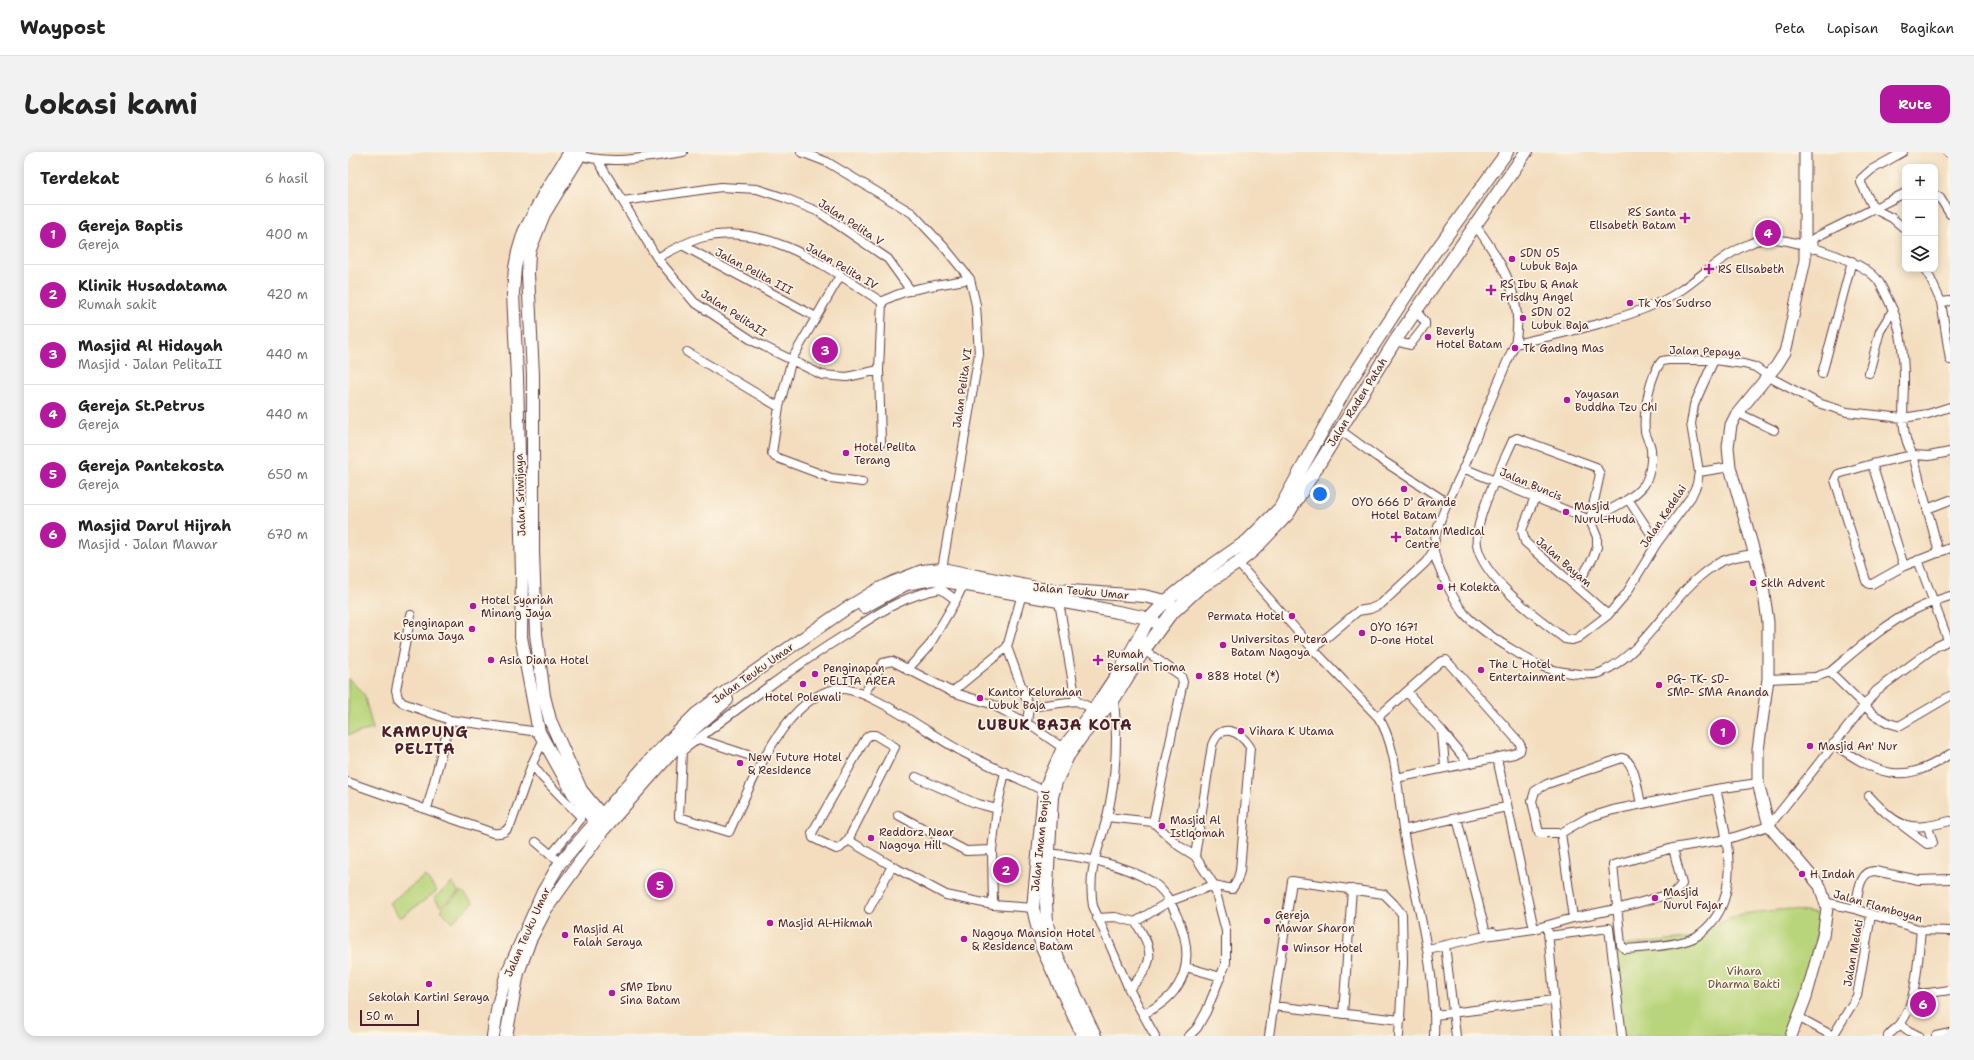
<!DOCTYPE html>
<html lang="id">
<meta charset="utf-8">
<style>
body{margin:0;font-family:"Shantell Sans",sans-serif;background:#f2f2f2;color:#222}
.controls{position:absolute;right:12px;top:12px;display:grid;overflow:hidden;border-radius:8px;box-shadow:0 2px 10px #0003}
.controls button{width:36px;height:36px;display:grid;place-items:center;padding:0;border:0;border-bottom:1px solid #e0e0e0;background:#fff;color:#222;font:20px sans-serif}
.scale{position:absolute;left:12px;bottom:10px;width:59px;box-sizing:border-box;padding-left:4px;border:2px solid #4a1f2b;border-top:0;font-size:11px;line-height:14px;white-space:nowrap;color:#4a1f2b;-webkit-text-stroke:3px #fcf5e5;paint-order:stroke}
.you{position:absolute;left:972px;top:342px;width:14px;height:14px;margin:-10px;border:3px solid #fff;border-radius:50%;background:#1a73e8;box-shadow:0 0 0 6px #1a73e833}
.badge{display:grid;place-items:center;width:26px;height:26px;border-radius:50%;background:#b5179e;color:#fff;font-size:13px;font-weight:700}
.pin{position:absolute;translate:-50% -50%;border:2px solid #fff;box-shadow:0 1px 4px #0006}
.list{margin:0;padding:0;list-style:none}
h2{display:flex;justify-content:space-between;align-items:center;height:52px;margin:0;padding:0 16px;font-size:17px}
h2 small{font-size:13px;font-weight:400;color:#767676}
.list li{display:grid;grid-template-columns:26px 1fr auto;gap:12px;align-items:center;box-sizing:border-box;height:60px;padding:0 16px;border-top:1px solid #e0e0e0}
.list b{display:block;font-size:15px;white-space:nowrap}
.list p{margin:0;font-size:13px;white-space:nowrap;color:#767676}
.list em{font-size:13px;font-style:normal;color:#767676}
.icon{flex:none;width:22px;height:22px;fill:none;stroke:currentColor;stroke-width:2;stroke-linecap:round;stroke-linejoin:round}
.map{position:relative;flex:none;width:1602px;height:884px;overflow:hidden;border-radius:12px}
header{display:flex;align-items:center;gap:24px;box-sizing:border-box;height:56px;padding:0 20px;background:#fff;border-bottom:1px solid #e0e0e0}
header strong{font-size:19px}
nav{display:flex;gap:22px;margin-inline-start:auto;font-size:14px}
.intro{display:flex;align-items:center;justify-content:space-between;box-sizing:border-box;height:96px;padding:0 24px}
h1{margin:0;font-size:28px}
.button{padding:10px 18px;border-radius:12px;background:#b5179e;color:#fff;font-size:14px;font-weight:700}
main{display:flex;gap:24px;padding:0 24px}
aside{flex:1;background:#fff;border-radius:12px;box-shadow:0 2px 10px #0003}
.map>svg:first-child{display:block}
.green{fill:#b9d57b;stroke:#827a53}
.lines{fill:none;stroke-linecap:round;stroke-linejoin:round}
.minor-casing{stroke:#633c41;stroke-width:10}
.tertiary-casing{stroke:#633c41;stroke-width:13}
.secondary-casing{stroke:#633c41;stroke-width:14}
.minor{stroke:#fff;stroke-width:8}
.tertiary{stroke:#fff;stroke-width:11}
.secondary{stroke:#fff;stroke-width:12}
.poi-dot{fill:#b5179e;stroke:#fcf5e5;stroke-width:1.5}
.labels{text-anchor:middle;stroke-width:3.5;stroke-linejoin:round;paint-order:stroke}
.poi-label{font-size:11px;fill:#4a1f2b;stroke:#fcf5e5;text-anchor:start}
.street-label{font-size:11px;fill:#4a1f2b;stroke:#fcf5e5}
.park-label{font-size:11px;fill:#664c3f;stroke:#fcf5e5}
.district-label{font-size:15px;font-weight:bold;letter-spacing:1px;fill:#4a1f2b;stroke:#fcf5e5}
</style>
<header>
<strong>Waypost</strong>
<nav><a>Peta</a><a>Lapisan</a><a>Bagikan</a></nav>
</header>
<div class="intro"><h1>Lokasi kami</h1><a class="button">Rute</a></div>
<main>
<aside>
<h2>Terdekat<small>6 hasil</small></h2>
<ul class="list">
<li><span class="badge">1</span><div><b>Gereja Baptis</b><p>Gereja</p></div><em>400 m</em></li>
<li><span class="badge">2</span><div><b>Klinik Husadatama</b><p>Rumah sakit</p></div><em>420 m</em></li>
<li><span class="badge">3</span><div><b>Masjid Al Hidayah</b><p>Masjid · Jalan PelitaII</p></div><em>440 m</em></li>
<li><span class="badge">4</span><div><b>Gereja St.Petrus</b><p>Gereja</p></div><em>440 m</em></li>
<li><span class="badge">5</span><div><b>Gereja Pantekosta</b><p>Gereja</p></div><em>650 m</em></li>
<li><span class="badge">6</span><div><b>Masjid Darul Hijrah</b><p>Masjid · Jalan Mawar</p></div><em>670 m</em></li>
</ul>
</aside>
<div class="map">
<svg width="1602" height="884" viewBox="0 0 1602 884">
<rect width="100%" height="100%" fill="#fcf5e5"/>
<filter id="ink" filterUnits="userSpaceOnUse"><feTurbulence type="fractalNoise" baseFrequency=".025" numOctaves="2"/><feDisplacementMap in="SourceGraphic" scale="8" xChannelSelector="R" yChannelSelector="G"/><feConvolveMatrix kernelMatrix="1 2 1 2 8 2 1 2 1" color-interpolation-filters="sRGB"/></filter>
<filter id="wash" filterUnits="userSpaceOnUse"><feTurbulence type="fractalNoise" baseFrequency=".012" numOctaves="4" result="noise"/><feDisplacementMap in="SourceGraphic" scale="16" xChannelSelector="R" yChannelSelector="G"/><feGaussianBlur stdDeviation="0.9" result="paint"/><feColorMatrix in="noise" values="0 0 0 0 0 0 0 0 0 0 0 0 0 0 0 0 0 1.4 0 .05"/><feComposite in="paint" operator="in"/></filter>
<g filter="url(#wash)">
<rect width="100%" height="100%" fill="#f3ddbe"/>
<path class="green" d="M0,526L16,542L25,577L0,583Z
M77,724L89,739L52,766L41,751Z
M104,731L111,740L93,755L86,746Z
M114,739L125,751L104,770L93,758Z
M1441,757L1474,763L1452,845L1438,884H1268L1263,806L1272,794L1347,786L1372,771L1393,762Z"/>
</g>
<g filter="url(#ink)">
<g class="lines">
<defs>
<path id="minor" d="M453,0L479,10L564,61L597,96L622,127L628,153L631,202L594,417
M1599,0L1602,1
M228,2C259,14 304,5 335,0
M249,7L309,106L346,150L405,189L474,223L499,225L531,218
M1587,43L1592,46L1602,62
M275,49L373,35L409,37L437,46L471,60L540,107L563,139
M1526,57L1513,31V27L1523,18L1555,0
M1526,57L1544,66L1557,77
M1127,73C1153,108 1177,147 1167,192C1148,233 1132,276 1115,318C1106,337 1085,377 1086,397C1086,411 1107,450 1116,461C1128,475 1153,491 1168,500C1175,504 1183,510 1191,513C1203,519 1242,526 1254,520C1303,497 1322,441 1367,413C1379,405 1393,404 1407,402
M334,93L468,165
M1466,97L1465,87L1468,85L1557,41
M309,106C324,98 340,89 356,85C421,70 482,118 534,150
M1578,117L1593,150L1602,208
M492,124L444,207L431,255L424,301L427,305L483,326L514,330
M534,150C559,135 593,133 622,127
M1593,150L1602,149
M1047,189L1062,193L1077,174V170L1068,159
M1167,192C1215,181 1265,171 1310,151C1343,137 1367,106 1401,92C1408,88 1419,86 1427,87C1452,90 1512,108 1528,126C1533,131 1541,150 1545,158C1554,180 1556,206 1556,229C1556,254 1551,281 1565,303L1591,401
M339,200L431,255
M1521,221L1532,179L1545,158
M1474,222L1504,109
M1390,261L1426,278
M992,278L1029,305L1100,351
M533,291L531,218L534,150
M1602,300L1581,304L1565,303L1524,312L1490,322L1487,328L1518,429L1521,432H1524L1556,414L1602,396
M1524,312L1556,414
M1115,316L1242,368C1260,358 1283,349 1296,333C1302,324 1304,308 1303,297C1302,291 1298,285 1297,279C1295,262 1302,222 1314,209L1320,208H1366L1396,212L1407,215L1423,226L1470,251L1499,260L1555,266L1580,262L1602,255
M1351,320L1382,315
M1187,345L1174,378L1177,390L1260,463
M1280,347L1309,391
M1579,357L1602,348
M1570,408L1600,488
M890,411L965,497L1030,565C1049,592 1050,644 1055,677C1066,746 1089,813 1086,884
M1228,435L1245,406L1249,395V385L1242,368L1252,322L1248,315L1169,286L1165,288C1155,311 1125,370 1129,393C1135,427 1191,467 1217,487L1224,488L1230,486L1260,463L1278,442L1309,391L1343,345L1349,332L1351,320L1343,272L1346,253L1366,208
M674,442L659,495L681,555L679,571
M711,450L728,549
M63,463L48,538L50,546L55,551L102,568L191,580
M965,497L1010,459L1022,457L1033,452L1078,410L1086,398
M796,498L833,524L835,530L805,670
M559,518L581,494L608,448L616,431
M1482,520C1506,500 1537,472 1564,459C1576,453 1589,448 1602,444
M1420,527L1467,525L1482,520L1526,563L1541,571L1551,574L1602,544
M604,540L659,495
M1059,540L1094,579L1120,611
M516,542L535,511L544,509L604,540L643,552L679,571L715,596
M766,547C770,587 768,627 759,665C751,698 739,718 745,754L781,837L807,884
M681,555L728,549L746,557
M1030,565L1092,510L1098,508L1170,589L1173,594L1172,599L1166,602L1048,626
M1094,579L1097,615
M522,583H527L547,595L500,688L492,696L488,697L465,686L464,681L518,586Z
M351,587L415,608
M1485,592C1531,622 1553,635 1602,602
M331,593L334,599L331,665L381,680C401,637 435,546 488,537C516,532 584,584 611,598C639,613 668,625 696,639
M334,599C388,558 442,517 500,481C529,462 558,442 593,437L608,448
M1149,606L1186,777
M184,612L194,625L232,664V668L203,703
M568,625L627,651L649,657
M0,630L145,681C155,682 158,680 163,672L184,612L195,589
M1368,637C1379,684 1397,752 1349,784C1336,793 1293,796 1277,797L1273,793L1265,713L1325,696L1380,687L1421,674L1528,539L1587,495L1602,488
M1521,644C1551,676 1559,680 1602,669
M1293,652C1290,640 1287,608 1274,606L1199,632L1187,639L1184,649L1191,681H1213L1239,666L1265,658L1368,637L1410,631
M79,657L102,568
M550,663L618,699L644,698
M759,665L805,670L831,694L847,704L866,733L878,779V811L858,860L849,876L841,884
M1109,666L1137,778L1141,781L1145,780
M1555,674L1579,692L1585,691L1580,675
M1055,678L1158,655
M1213,681L1225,766
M500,688L544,714L598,743L645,753L685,756
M188,690L206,705
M702,701C737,706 773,711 804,730C817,738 823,751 829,764C848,806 839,842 795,862
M1476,750L1507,757L1573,778L1602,779
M645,753L644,698L649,657L657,620
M521,757L544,714
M1507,757C1510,745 1510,719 1527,719L1571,728L1602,727
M749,766L767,765L787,770C808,800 806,812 781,837
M787,770L822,749L866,733L884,737L889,729L892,719L902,595C891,578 873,570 864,593L847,704
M1200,780L1210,884
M1201,784L1261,776L1274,884
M1097,793L1108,884
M1080,797L1137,784L1186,777L1225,766L1268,757L1326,741L1334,732L1325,696
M838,815L873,825
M1566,843L1602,838
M925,854L1053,868
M995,862L1004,737
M1087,863L1206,848
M1450,865L1485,884
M1553,873L1561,879L1571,884
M921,884L944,729L1036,742L1046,752L1054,762L1055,811L1051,884
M1485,884L1509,844L1523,763
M1540,884C1544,878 1550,876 1553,871C1569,850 1570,805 1573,778
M1588,884L1602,881"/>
<path id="tertiary" d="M1443,884L1458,845L1475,784L1479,756L1472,734L1421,674L1410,631V598L1420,527V470L1414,428L1382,315L1380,295L1383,273L1388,263L1429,213L1437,200L1440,188L1457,108V0"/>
<path id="secondary" d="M222,0L196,42L176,80L170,100L167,116L165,141L169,225L174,422L173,485L191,580L225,641L252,676
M232,0V3L196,62L181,100L180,122L185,223V401L188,482L196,544L202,568L233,638L259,670
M516,455L558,432L585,427L744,455L795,465L807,470
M145,884L150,853L158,824L195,740L212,711L304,606L348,562L380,538L496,458L529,438L546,430L574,419L594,417L693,437L796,444L818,449L823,453
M158,884L170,821L182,788L198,757L255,678L339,583L379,548
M735,884L694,796L685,756L696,639L715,596L746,557L778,509L801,467L818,449L853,421L899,389L932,356L999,234L1084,104L1159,0
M747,884L705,795L699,772L698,750L704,645L708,630L720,604L733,585L766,547L796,498L822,463L850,437L890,411L907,397L940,362L1047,189L1178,0"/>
</defs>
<use href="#minor" class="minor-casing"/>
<use href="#tertiary" class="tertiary-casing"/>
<use href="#secondary" class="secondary-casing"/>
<use href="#minor" class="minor"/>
<use href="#tertiary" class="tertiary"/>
<use href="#secondary" class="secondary"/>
</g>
</g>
<g class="poi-dot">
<path d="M1335 60h4v4h4v4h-4v4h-4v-4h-4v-4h4z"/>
<circle cx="1164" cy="107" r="4"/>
<path d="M1359 111h4v4h4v4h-4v4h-4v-4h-4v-4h4z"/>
<path d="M1141 132h4v4h4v4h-4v4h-4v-4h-4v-4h4z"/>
<circle cx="1282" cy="151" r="4"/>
<circle cx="1175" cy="166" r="4"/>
<circle cx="1080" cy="185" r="4"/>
<circle cx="1167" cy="196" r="4"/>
<circle cx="1219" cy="248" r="4"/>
<circle cx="498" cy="301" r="4"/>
<circle cx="1056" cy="337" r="4"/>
<circle cx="1218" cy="360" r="4"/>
<path d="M1046 379h4v4h4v4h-4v4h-4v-4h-4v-4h4z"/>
<circle cx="1405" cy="431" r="4"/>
<circle cx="1092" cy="435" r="4"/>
<circle cx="125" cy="454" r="4"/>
<circle cx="944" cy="464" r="4"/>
<circle cx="124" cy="477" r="4"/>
<circle cx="1014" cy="481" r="4"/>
<circle cx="875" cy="493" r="4"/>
<circle cx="143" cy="508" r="4"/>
<path d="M748 502h4v4h4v4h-4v4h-4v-4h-4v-4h4z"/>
<circle cx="1133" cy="518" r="4"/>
<circle cx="467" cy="522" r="4"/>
<circle cx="851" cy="524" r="4"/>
<circle cx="455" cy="532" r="4"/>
<circle cx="1311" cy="533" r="4"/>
<circle cx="632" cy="546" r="4"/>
<circle cx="893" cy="579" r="4"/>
<circle cx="1462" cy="594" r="4"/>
<circle cx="392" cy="611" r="4"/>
<circle cx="814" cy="674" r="4"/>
<circle cx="523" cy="686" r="4"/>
<circle cx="1454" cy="722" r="4"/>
<circle cx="1307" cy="746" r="4"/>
<circle cx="919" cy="769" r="4"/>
<circle cx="422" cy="771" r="4"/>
<circle cx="217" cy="783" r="4"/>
<circle cx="616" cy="787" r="4"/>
<circle cx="937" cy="796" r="4"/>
<circle cx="81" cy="832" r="4"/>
<circle cx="264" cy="841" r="4"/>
</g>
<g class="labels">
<g class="poi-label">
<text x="1328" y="64" text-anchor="end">RS Santa<tspan x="1328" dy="13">Elisabeth Batam</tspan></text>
<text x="1172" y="105">SDN 05<tspan x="1172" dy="13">Lubuk Baja</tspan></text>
<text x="1370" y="121">RS Elisabeth</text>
<text x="1152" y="136">RS Ibu &amp; Anak<tspan x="1152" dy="13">Frisdhy Angel</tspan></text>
<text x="1290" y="155">Tk Yos Sudrso</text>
<text x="1183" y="164">SDN 02<tspan x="1183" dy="13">Lubuk Baja</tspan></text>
<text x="1088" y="183">Beverly<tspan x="1088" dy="13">Hotel Batam</tspan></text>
<text x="1175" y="200">Tk Gading Mas</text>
<text x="1227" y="246">Yayasan<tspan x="1227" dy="13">Buddha Tzu Chi</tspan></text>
<text x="506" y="299">Hotel Pelita<tspan x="506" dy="13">Terang</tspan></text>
<text x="1056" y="354" text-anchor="middle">OYO 666 D' Grande<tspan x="1056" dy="13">Hotel Batam</tspan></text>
<text x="1226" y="358">Masjid<tspan x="1226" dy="13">Nurul-Huda</tspan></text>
<text x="1057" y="383">Batam Medical<tspan x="1057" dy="13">Centre</tspan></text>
<text x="1413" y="435">Sklh Advent</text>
<text x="1100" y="439">H Kolekta</text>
<text x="133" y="452">Hotel Syariah<tspan x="133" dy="13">Minang Jaya</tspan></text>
<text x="936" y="468" text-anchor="end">Permata Hotel</text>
<text x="116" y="475" text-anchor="end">Penginapan<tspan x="116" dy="13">Kusuma Jaya</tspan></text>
<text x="1022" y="479">OYO 1671<tspan x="1022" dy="13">D-one Hotel</tspan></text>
<text x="883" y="491">Universitas Putera<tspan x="883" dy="13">Batam Nagoya</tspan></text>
<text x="759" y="506">Rumah<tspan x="759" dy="13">Bersalin Tioma</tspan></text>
<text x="151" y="512">Asia Diana Hotel</text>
<text x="1141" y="516">The L Hotel<tspan x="1141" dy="13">Entertainment</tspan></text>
<text x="475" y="520">Penginapan<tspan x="475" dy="13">PELITA AREA</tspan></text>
<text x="859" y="528">888 Hotel (*)</text>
<text x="1319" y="531">PG- TK- SD-<tspan x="1319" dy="13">SMP- SMA Ananda</tspan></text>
<text x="640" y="544">Kantor Kelurahan<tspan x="640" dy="13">Lubuk Baja</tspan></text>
<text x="455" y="549" text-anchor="middle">Hotel Polewali</text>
<text x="901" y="583">Vihara K Utama</text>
<text x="1470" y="598">Masjid An' Nur</text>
<text x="400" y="609">New Future Hotel<tspan x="400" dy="13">&amp; Residence</tspan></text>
<text x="822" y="672">Masjid Al<tspan x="822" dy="13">Istiqomah</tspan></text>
<text x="531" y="684">Reddorz Near<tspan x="531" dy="13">Nagoya Hill</tspan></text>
<text x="1462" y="726">H Indah</text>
<text x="1315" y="744">Masjid<tspan x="1315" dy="13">Nurul Fajar</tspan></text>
<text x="927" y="767">Gereja<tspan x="927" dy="13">Mawar Sharon</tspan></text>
<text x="430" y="775">Masjid Al-Hikmah</text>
<text x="225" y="781">Masjid Al<tspan x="225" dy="13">Falah Seraya</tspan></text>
<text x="624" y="785">Nagoya Mansion Hotel<tspan x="624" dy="13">&amp; Residence Batam</tspan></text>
<text x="945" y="800">Winsor Hotel</text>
<text x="272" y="839">SMP Ibnu<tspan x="272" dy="13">Sina Batam</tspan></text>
<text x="81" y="849" text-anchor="middle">Sekolah Kartini Seraya</text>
</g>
<g class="street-label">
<text transform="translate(503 70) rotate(33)" y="4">Jalan Pelita V</text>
<text transform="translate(494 114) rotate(30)" y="4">Jalan Pelita IV</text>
<text transform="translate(406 119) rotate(28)" y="4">Jalan Pelita III</text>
<text transform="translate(386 161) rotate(33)" y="4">Jalan PelitaII</text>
<text transform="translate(1357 199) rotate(2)" y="4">Jalan Pepaya</text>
<text transform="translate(614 236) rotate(-82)" y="4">Jalan Pelita VI</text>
<text transform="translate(1009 250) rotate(-58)" y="4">Jalan Raden Patah</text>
<text transform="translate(1183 332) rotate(23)" y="4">Jalan Buncis</text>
<text transform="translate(172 343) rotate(-92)" y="4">Jalan Sriwijaya</text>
<text transform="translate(1315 364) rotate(-56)" y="4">Jalan Kedelai</text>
<text transform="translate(1216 410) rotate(41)" y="4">Jalan Bayam</text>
<text transform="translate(733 439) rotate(5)" y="4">Jalan Teuku Umar</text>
<text transform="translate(405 521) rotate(-35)" y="4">Jalan Teuku Umar</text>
<text transform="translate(692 689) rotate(-84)" y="4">Jalan Imam Bonjol</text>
<text transform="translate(1530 754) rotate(16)" y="4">Jalan Flamboyan</text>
<text transform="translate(179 780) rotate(-66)" y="4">Jalan Teuku Umar</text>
<text transform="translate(1505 801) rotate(-80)" y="4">Jalan Melati</text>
</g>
<g class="park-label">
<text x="1396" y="823">Vihara<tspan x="1396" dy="13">Dharma Bakti</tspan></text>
</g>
<g class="district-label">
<text x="707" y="578">LUBUK BAJA KOTA</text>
<text x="77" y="585">KAMPUNG<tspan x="77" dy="17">PELITA</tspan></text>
</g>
</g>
</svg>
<div class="controls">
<button>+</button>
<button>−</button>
<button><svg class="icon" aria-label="layers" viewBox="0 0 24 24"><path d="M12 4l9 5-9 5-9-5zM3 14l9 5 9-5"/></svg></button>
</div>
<div class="scale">50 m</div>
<div class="you"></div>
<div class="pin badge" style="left:1375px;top:580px">1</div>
<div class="pin badge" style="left:658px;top:718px">2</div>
<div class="pin badge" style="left:477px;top:198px">3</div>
<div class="pin badge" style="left:1420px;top:81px">4</div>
<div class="pin badge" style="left:312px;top:733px">5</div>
<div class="pin badge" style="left:1575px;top:852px">6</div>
</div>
</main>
